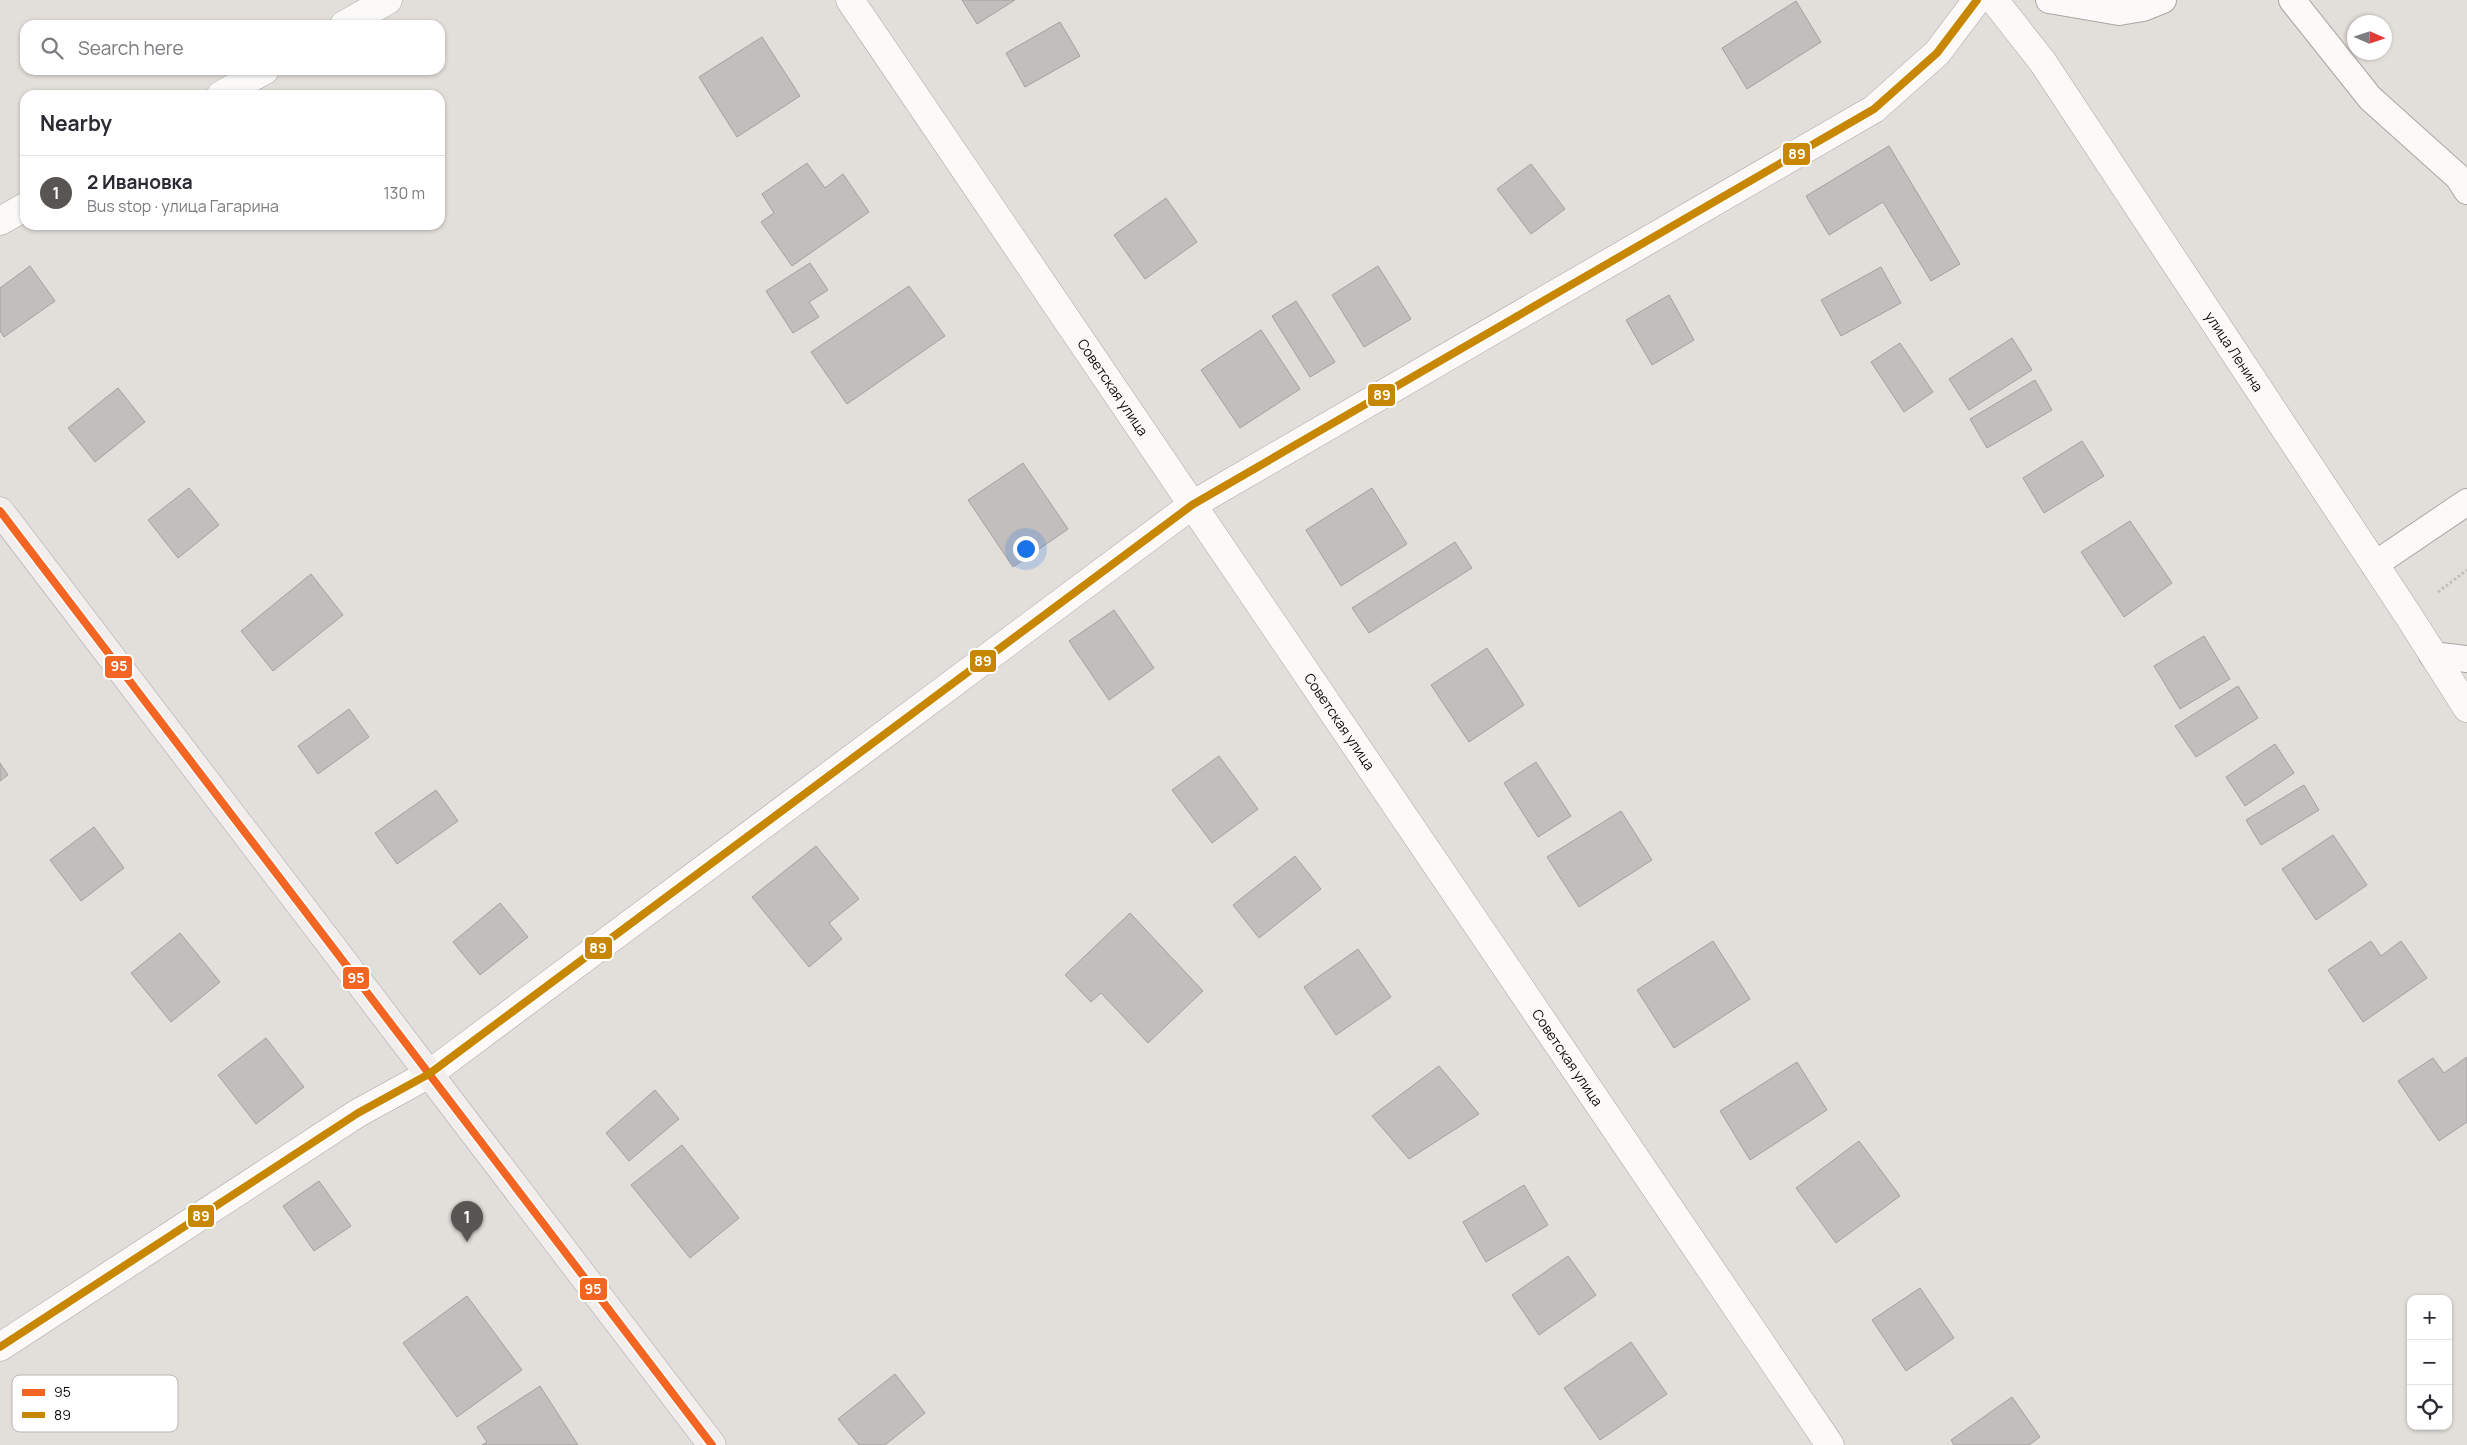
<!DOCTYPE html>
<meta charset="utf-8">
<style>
body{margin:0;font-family:Manrope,sans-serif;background:#f2f2f3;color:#2b2b33}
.controls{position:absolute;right:15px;bottom:15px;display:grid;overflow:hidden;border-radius:10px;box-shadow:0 1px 4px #0004}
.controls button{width:45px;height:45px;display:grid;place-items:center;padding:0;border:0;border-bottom:1px solid #e1e1e2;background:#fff;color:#2b2b33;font:25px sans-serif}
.compass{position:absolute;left:2347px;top:15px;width:45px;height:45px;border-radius:50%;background:#fff;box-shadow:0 1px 4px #0004;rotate:93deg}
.you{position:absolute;left:1025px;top:548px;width:18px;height:18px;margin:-12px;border:4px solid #fff;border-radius:50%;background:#1a73e8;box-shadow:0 0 0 8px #1a73e833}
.badge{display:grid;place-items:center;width:32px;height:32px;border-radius:50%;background:#585552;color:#fff;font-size:16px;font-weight:700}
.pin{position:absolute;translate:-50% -41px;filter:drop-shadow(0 1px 2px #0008)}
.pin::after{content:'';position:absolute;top:26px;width:18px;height:15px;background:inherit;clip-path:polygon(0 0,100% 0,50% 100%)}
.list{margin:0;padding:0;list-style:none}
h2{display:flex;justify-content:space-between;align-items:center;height:65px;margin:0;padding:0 20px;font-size:21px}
h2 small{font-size:16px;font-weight:400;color:#7c7c81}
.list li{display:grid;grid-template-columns:32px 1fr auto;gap:15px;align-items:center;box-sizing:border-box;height:75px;padding:0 20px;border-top:1px solid #e1e1e2}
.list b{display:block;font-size:19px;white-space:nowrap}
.list p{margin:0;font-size:16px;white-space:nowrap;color:#7c7c81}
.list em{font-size:16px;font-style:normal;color:#7c7c81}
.icon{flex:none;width:28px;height:28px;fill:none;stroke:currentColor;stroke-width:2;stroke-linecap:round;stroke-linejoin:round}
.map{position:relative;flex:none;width:2467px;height:1445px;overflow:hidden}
.search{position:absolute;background:#fff;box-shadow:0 1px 4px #0004;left:20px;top:20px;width:425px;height:55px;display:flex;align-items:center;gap:12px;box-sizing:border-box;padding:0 18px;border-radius:15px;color:#7c7c81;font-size:19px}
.panel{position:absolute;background:#fff;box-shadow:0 1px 4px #0004;left:20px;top:90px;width:425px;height:140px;border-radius:15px}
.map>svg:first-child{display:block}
.building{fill:#c2bebd;stroke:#a3a09f}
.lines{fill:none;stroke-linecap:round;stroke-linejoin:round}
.lane-casing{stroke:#a9a6a3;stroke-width:28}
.street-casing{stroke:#a9a6a3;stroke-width:29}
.secondary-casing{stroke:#a9a6a3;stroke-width:29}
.path{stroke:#c0bebd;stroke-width:3;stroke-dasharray:2.5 2.5;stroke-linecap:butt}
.lane{stroke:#fbfaf9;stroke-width:26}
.street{stroke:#fbfaf9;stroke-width:28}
.secondary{stroke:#f1eeed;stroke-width:28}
.bus-1-casing{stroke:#fff;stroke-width:11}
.bus-2-casing{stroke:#fff;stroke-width:11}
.bus-1{stroke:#f26522;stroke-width:8}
.bus-2{stroke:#c88702;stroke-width:8}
.labels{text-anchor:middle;stroke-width:5;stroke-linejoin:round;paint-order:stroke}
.street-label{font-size:14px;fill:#0e0b09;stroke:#fff}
.key{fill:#fff;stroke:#b7b6b5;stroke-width:1}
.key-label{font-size:14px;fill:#0e0b09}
.line-badge{stroke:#fff;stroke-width:2}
.badge-label{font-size:14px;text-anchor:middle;font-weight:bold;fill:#fff}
</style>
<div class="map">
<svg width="2467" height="1445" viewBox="0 0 2467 1445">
<rect width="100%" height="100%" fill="#e2deda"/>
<path class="building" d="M962,0H1015L977,24Z
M1796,1L1821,42L1747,89L1722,48Z
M1060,22L1080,56L1025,87L1006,53Z
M762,37L800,96L737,137L699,77Z
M1889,146L1960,264L1931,281L1883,202L1829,235L1806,196Z
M807,163L825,188L843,174L869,212L792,266L761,222L774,213L762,194Z
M1531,164L1565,209L1531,234L1497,189Z
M1166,198L1197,242L1145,279L1114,235Z
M810,263L828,290L809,302L819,317L793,333L766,291Z
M30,266L55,301L4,337L0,331V288Z
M1378,266L1411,319L1364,347L1332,295Z
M1881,267L1901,303L1841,336L1821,300Z
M909,286L945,336L847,404L811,352Z
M1669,295L1694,340L1652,365L1626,320Z
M1296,301L1335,362L1310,377L1272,316Z
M1261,330L1300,389L1240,428L1201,370Z
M2012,338L2032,370L1969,410L1949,379Z
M1900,343L1933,392L1904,412L1871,362Z
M2035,380L2052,410L1987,448L1970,419Z
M118,388L145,422L95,462L68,428Z
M2082,441L2104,476L2044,513L2023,478Z
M1023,463L1068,529L1013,567L968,500Z
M189,488L219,525L178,558L148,520Z
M1372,488L1407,544L1341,586L1306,530Z
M2130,521L2172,583L2124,617L2081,552Z
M1455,542L1472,568L1369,633L1352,608Z
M311,574L343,615L273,671L241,631Z
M1114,610L1154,668L1109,700L1069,641Z
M2204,636L2230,679L2180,709L2154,666Z
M1487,648L1524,705L1469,742L1431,685Z
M2238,686L2258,718L2196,757L2175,726Z
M349,709L369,737L318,774L298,746Z
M2275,744L2294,773L2245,806L2226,777Z
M1219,756L1258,809L1212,843L1172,790Z
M1536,762L1571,816L1538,837L1504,783Z
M0,763L8,775L0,781Z
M2304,785L2319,810L2261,845L2246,820Z
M436,790L458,821L397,864L375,833Z
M1621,811L1652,860L1579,907L1547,857Z
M94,827L124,868L81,901L50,860Z
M2333,835L2367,885L2316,920L2282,869Z
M816,846L859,899L829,923L842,939L809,967L752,897Z
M1295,856L1321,889L1259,938L1233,905Z
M500,903L528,937L480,975L453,942Z
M1130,913L1203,991L1148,1043L1101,993L1091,1002L1065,975Z
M180,933L220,982L171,1022L131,973Z
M1713,941L1750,999L1674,1048L1637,990Z
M2371,941L2381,956L2401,941L2427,978L2363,1022L2328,970Z
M1358,949L1391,997L1336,1035L1304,987Z
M266,1038L304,1087L256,1124L218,1075Z
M2467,1057V1122L2439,1141L2398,1081L2433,1058L2444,1073Z
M1797,1062L1827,1110L1750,1160L1720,1111Z
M1439,1066L1479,1114L1409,1159L1372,1116Z
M655,1090L679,1119L629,1161L606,1133Z
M1859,1141L1900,1196L1836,1243L1796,1188Z
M682,1145L739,1218L690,1258L631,1185Z
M319,1181L351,1226L314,1251L283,1206Z
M1524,1185L1548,1225L1486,1262L1463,1222Z
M1568,1256L1596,1295L1539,1335L1512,1295Z
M1920,1288L1954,1338L1906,1371L1872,1320Z
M467,1296L522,1370L457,1417L403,1343Z
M1631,1342L1667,1394L1600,1440L1564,1388Z
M895,1374L925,1413L885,1445H859L838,1419Z
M540,1386L578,1445H482L487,1442L477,1427Z
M2012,1397L2040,1437L2029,1445H1954L1951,1440Z"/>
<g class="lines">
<defs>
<path id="lane" d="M2049,0L2119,12L2143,8L2163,0
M2292,0L2370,98L2458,177L2467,191
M2374,565L2467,502
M2432,655L2467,659"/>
<g id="street">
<path id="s1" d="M850,0L1830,1445"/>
<path id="s2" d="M1994,0L2042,61L2408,615L2467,708"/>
<path d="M344,25L388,0"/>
<path d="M221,95L265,70"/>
<path d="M0,221L25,207"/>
<path d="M0,1347L358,1113L429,1074L1192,505L1874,109L1937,53L1977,0"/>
</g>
<path id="secondary" d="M0,511L712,1445"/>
</defs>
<use href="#lane" class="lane-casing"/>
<use href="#street" class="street-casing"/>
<use href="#secondary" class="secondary-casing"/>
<path class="path" d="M2438,592L2467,570"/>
<use href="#lane" class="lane"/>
<use href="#street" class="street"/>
<use href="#secondary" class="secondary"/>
<defs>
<path id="bus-1" d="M0,511L712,1445"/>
<path id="bus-2" d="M0,1347L358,1113L429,1074L1192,505L1874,109L1937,53L1977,0"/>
</defs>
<use href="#bus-1" class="bus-1-casing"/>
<use href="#bus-2" class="bus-2-casing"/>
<use href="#bus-1" class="bus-1"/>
<use href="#bus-2" class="bus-2"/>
</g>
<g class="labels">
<g class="street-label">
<text dy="5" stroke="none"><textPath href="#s2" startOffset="426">улица Ленина</textPath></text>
<text dy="5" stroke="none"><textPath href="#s1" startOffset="468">Советская улица</textPath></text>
<text dy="5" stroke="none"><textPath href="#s1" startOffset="872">Советская улица</textPath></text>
<text dy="5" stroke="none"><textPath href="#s1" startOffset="1278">Советская улица</textPath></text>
</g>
</g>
<rect x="12" y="1375" width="166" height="57" rx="8" class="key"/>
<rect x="22" y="1389" width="23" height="7" fill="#f26522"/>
<rect x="22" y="1412" width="23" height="6" fill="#c88702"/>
<g class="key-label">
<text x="54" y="1397">95</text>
<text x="54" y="1420">89</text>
</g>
<g class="line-badge">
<rect x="1782" y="142" width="29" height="24" rx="5" fill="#c88702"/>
<rect x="1367" y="383" width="29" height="24" rx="5" fill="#c88702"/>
<rect x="969" y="649" width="28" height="24" rx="5" fill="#c88702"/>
<rect x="104" y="655" width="29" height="24" rx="5" fill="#f26522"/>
<rect x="584" y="936" width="29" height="24" rx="5" fill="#c88702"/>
<rect x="342" y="966" width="28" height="24" rx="5" fill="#f26522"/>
<rect x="187" y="1204" width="28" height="24" rx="5" fill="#c88702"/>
<rect x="579" y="1277" width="29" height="24" rx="5" fill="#f26522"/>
</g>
<g class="badge-label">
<text x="1797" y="159">89</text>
<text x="1382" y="400">89</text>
<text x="983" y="666">89</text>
<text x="119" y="671">95</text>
<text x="598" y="953">89</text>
<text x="356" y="983">95</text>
<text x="201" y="1221">89</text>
<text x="593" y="1294">95</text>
</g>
</svg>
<div class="controls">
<button>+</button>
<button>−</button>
<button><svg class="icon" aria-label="locate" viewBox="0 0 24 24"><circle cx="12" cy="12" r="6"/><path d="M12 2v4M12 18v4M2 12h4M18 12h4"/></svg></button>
</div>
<svg class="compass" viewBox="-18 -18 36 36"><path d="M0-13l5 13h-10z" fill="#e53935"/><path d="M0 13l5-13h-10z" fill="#7c7c81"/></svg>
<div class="you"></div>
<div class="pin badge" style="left:467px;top:1242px">1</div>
<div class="search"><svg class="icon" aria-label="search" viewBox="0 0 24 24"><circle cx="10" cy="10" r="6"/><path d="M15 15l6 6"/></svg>Search here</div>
<section class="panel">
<h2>Nearby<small></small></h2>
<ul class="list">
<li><span class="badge">1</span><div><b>2 Ивановка</b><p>Bus stop · улица Гагарина</p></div><em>130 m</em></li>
</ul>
</section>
</div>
